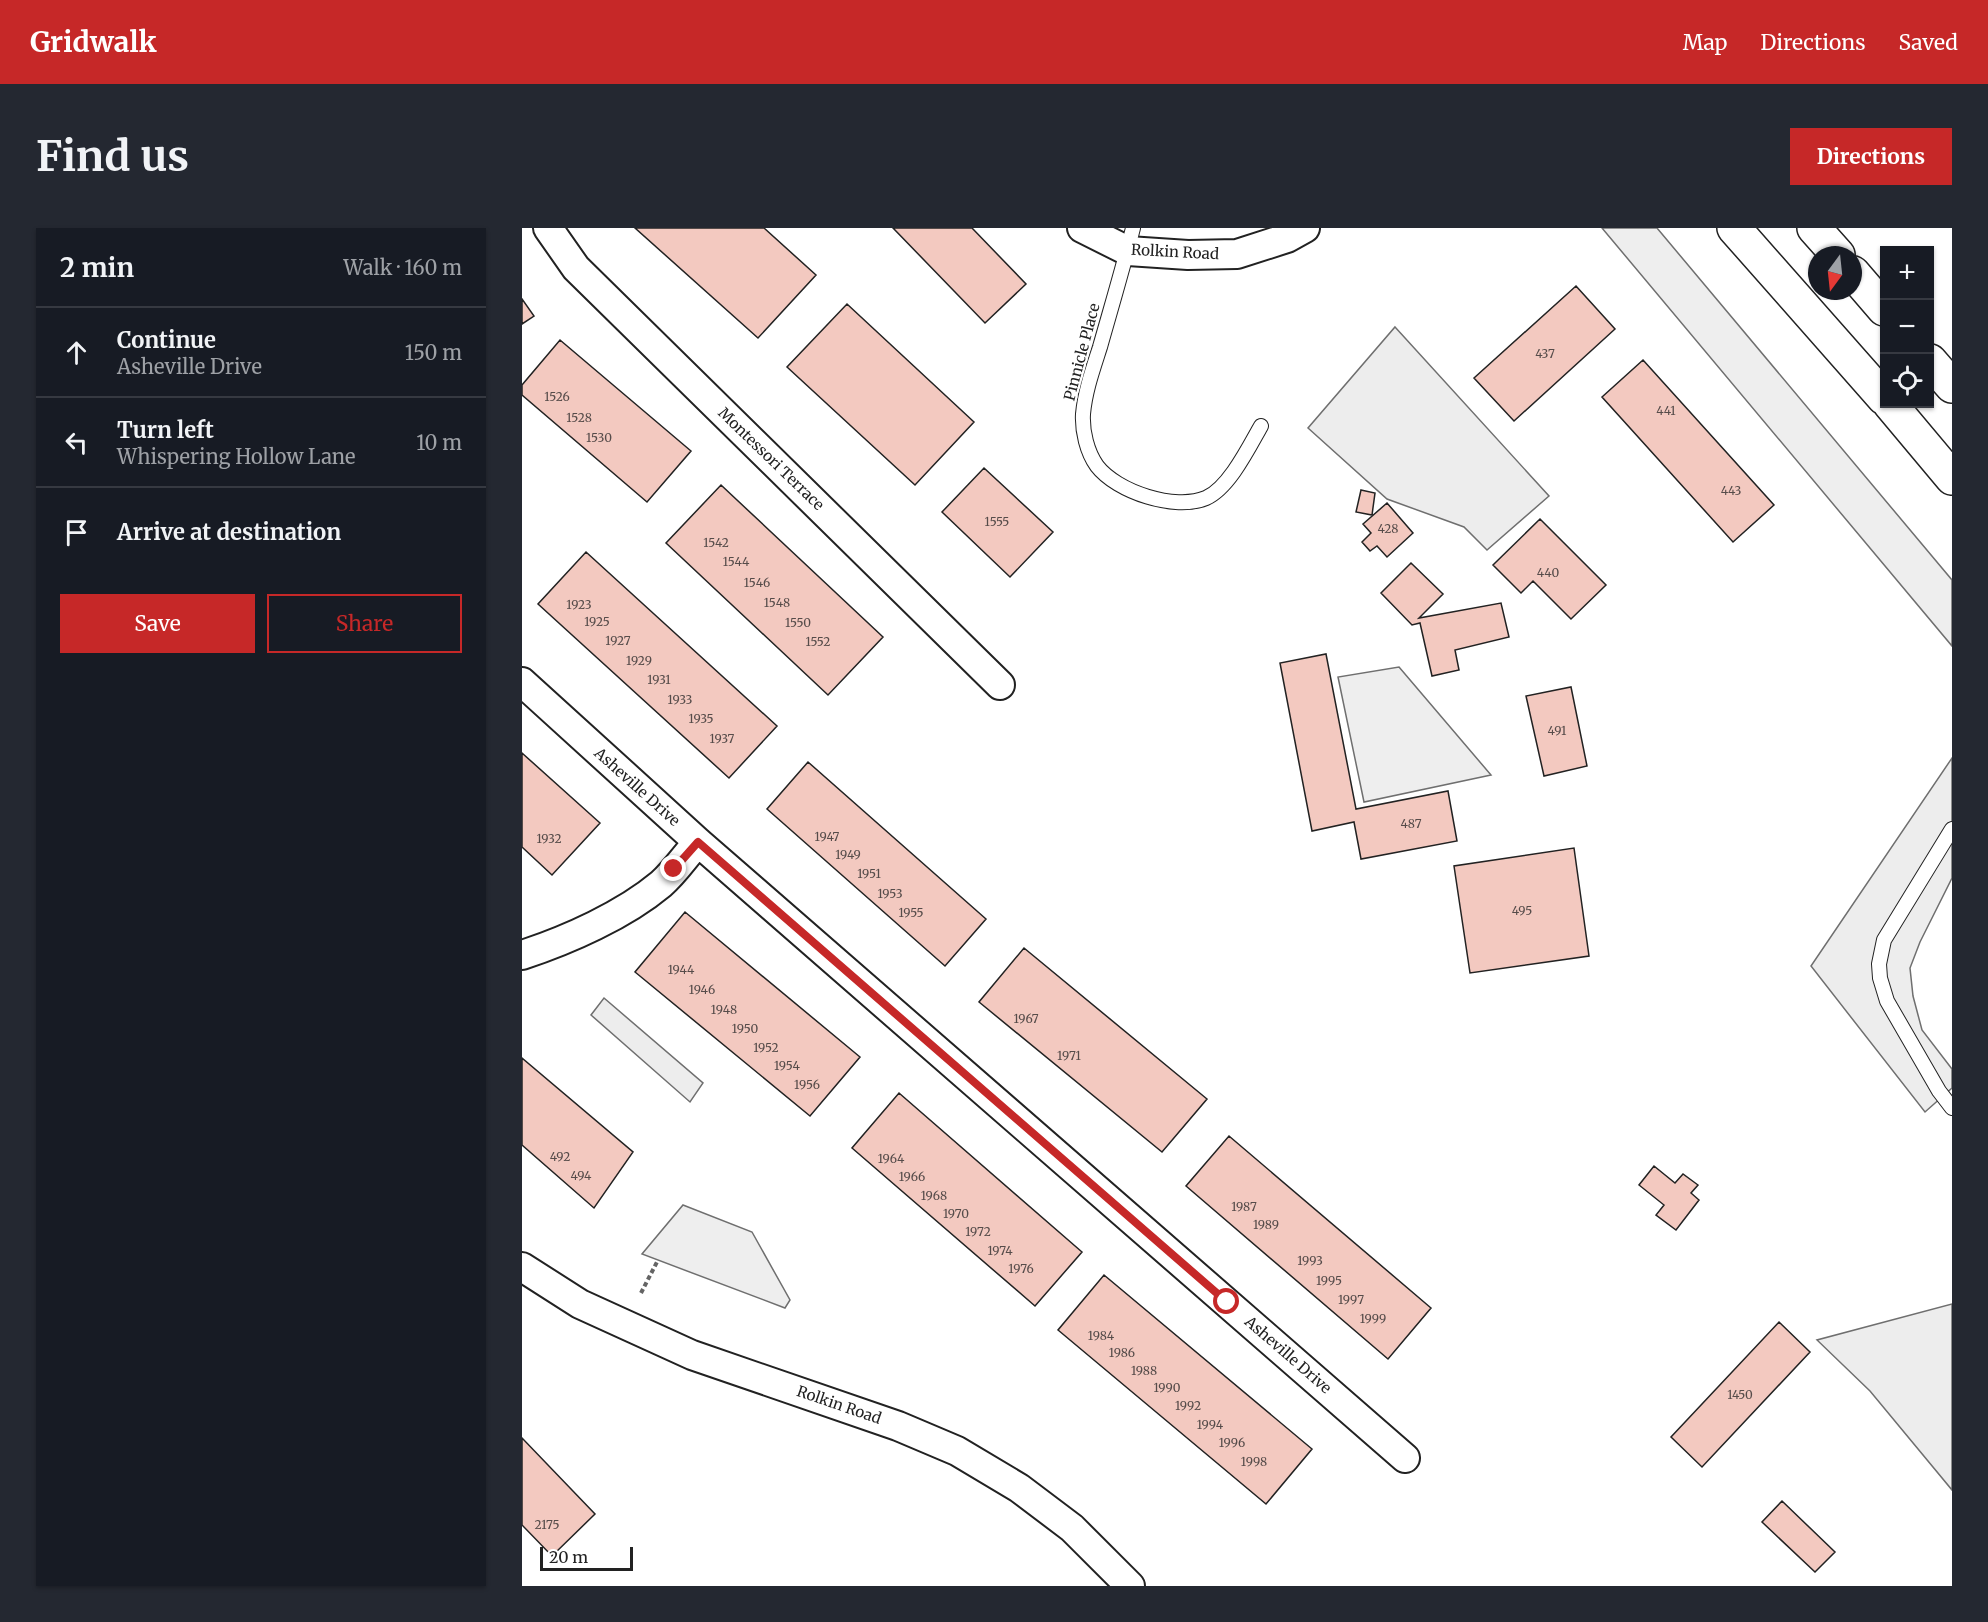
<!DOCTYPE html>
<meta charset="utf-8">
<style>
body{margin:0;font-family:Merriweather,serif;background:#242831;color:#f1f3f6}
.controls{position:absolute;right:18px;top:18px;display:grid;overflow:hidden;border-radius:0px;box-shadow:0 2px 4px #0004}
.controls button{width:54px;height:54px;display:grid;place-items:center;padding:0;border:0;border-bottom:2px solid #363941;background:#171b24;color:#f1f3f6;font:30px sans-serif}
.compass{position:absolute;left:1286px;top:18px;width:54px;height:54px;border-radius:50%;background:#171b24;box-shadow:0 2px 4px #0004;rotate:195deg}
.scale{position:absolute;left:18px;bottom:15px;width:93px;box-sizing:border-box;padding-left:6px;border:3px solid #222;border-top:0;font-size:16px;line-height:21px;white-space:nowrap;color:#222;-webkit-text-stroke:4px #fff;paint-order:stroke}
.stop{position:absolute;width:18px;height:18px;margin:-14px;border:4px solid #c62828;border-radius:50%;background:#fff}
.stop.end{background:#c62828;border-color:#fff;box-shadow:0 2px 6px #0008}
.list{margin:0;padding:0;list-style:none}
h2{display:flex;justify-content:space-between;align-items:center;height:78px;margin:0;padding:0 24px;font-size:26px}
h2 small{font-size:20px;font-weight:400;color:#9ea1a6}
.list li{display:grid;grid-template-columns:39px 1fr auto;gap:18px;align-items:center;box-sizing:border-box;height:90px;padding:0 24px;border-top:2px solid #363941}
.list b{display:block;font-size:22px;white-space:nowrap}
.list p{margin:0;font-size:20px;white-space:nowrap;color:#9ea1a6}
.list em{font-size:20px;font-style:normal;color:#9ea1a6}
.actions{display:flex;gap:12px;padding:18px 24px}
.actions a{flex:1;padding:14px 0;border:2px solid #c62828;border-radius:0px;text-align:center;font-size:21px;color:#c62828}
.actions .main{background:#c62828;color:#fff}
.icon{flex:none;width:33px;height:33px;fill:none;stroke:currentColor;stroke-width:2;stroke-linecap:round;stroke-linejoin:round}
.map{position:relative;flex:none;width:1430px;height:1358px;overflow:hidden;border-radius:0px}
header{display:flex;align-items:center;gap:36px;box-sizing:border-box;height:84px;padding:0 30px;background:#c62828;color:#fff}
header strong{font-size:28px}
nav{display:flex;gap:33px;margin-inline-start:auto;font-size:21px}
.intro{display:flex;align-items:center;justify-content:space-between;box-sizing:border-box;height:144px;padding:0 36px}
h1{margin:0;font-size:42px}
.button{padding:15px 27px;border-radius:0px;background:#c62828;color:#fff;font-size:21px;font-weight:700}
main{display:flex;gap:36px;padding:0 36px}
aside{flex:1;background:#171b24;border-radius:0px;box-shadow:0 2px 4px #0004}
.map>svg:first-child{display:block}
.green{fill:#eee;stroke:#6f6f6f;stroke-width:1.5}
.parking{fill:#ededed;stroke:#6f6f6f;stroke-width:1.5}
.building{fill:#f3c9c0;stroke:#222;stroke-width:1.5}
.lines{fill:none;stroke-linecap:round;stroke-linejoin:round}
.lane-casing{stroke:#222;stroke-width:16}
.street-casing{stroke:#222;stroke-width:32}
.highway-casing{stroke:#222;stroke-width:36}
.path{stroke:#646464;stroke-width:4;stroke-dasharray:4.5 3;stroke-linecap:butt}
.lane{stroke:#fff;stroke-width:14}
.street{stroke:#fff;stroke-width:28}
.highway{stroke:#fff;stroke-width:33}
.route{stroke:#c62828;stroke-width:8}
.labels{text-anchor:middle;stroke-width:4.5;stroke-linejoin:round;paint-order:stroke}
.number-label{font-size:12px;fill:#564c4a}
.street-label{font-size:15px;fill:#222;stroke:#fff}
</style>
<header>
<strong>Gridwalk</strong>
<nav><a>Map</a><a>Directions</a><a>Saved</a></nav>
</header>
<div class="intro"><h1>Find us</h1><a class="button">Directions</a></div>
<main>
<aside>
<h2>2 min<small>Walk · 160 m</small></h2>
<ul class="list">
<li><svg class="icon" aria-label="ahead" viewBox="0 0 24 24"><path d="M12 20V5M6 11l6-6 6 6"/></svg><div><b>Continue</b><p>Asheville Drive</p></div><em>150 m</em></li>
<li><svg class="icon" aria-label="left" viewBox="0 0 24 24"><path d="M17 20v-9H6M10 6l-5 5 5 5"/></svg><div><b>Turn left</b><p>Whispering Hollow Lane</p></div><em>10 m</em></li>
<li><svg class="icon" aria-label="arrive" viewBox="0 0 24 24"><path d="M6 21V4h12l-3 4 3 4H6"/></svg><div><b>Arrive at destination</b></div></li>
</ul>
<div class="actions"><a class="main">Save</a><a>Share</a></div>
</aside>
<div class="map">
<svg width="1430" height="1358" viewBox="0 0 1430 1358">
<rect width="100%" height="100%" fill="#fff"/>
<path class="green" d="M1080,0H1135L1430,352V418Z
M877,439L969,547L842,574L816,449Z
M161,977L230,1004L268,1072L263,1080L120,1026Z"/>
<path class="parking" d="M873,99L1027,268L965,322L942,299L865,271L786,200Z
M1430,530V650L1398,714L1388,740L1391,768L1400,802L1430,841V860L1403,884L1289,738Z
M82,770L181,855L168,874L69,787Z
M1430,1076V1262L1348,1163L1295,1112Z"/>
<path class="building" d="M113,0H242L294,47L236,110Z
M371,0H450L504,56L463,95Z
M1054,58L1093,101L992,193L952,150Z
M0,71L12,88L0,96Z
M325,76L452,194L393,257L265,139Z
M38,112L169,223L125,274L0,167V157Z
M1121,132L1252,277L1211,314L1080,169Z
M462,240L531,304L488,349L420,284Z
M199,257L361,409L306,467L144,315Z
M839,262L853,265L850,287L834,284Z
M865,275L891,305L865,329L855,318L848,323L840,314L849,305L841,296Z
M1018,291L1084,357L1049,391L1011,353L999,365L971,337Z
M64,324L255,498L207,550L16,376Z
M889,335L921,366L897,390L979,375L987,409L933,422L937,442L910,448L898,395L890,397L859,365Z
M804,426L834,581L926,563L935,613L839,631L832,594L790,603L758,435Z
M1049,459L1065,538L1022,548L1004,468Z
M0,525L78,595L30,647L0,619Z
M286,534L464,691L423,738L245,581Z
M1052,620L1067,728L948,745L932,638Z
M163,684L338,829L288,888L113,744Z
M502,720L685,871L640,924L457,774Z
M0,830L111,924L72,980L0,917Z
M377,865L560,1024L513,1078L330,920Z
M707,908L909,1080L866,1131L664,958Z
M1132,938L1153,955L1161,946L1176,957L1169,965L1177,972L1154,1002L1134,987L1142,977L1117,957Z
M582,1047L790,1221L744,1276L536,1102Z
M1257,1094L1288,1124L1180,1239L1149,1209Z
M0,1210L73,1286L30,1328L0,1297Z
M1260,1273L1313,1324L1293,1344L1240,1294Z"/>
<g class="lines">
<defs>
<path id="lane" d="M611,0C601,40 589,80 578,119C571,141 563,163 561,186C560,203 565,224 575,238C595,264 653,283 684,270C707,260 727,219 739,198
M1430,601L1362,712L1357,736L1358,750L1365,773L1417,863L1430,880"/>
<path id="street" d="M26,0L54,40L478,457
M560,0L606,23L666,27L715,26L765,10L783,0
M0,454L176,614L883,1230
M0,727C46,712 102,687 139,656C153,644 164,627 176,614
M0,1039L58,1076L170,1127L376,1198L435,1223L497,1260L550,1300L608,1358"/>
<path id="highway" d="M1212,0L1362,170
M1292,0L1316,27
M1331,45L1362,81
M1408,133L1430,158
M1368,176L1430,250"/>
</defs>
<use href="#lane" class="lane-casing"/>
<use href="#street" class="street-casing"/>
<use href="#highway" class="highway-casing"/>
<path class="path" d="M119,1065L136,1032"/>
<use href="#lane" class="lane"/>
<use href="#street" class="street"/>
<use href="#highway" class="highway"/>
</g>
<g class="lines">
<path class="route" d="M152,641L176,614L705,1074"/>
</g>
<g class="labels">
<g class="number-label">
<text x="1023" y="130">437</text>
<text x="35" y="173">1526</text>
<text x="1144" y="187">441</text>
<text x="57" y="194">1528</text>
<text x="77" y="214">1530</text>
<text x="1209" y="267">443</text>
<text x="475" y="298">1555</text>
<text x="866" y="305">428</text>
<text x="194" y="319">1542</text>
<text x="214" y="338">1544</text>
<text x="1026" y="349">440</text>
<text x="235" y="359">1546</text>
<text x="255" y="379">1548</text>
<text x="57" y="381">1923</text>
<text x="75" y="398">1925</text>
<text x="276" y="399">1550</text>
<text x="96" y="417">1927</text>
<text x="296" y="418">1552</text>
<text x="117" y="437">1929</text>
<text x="137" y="456">1931</text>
<text x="158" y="476">1933</text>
<text x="179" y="495">1935</text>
<text x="1035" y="507">491</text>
<text x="200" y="515">1937</text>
<text x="889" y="600">487</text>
<text x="305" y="613">1947</text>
<text x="27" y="615">1932</text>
<text x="326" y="631">1949</text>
<text x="347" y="650">1951</text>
<text x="368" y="670">1953</text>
<text x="1000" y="687">495</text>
<text x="389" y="689">1955</text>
<text x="159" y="746">1944</text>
<text x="180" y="766">1946</text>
<text x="202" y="786">1948</text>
<text x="504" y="795">1967</text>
<text x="223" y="805">1950</text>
<text x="244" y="824">1952</text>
<text x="547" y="832">1971</text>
<text x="265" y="842">1954</text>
<text x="285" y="861">1956</text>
<text x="38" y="933">492</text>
<text x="369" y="935">1964</text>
<text x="59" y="952">494</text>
<text x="390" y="953">1966</text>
<text x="412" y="972">1968</text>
<text x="722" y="983">1987</text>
<text x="434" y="990">1970</text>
<text x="744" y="1001">1989</text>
<text x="456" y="1008">1972</text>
<text x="478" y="1027">1974</text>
<text x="788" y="1037">1993</text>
<text x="499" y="1045">1976</text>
<text x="807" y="1057">1995</text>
<text x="829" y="1076">1997</text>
<text x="851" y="1095">1999</text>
<text x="579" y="1112">1984</text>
<text x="600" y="1129">1986</text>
<text x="622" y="1147">1988</text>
<text x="645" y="1164">1990</text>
<text x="1218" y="1171">1450</text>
<text x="666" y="1182">1992</text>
<text x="688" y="1201">1994</text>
<text x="710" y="1219">1996</text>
<text x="732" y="1238">1998</text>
<text x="25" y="1301">2175</text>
</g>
<g class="street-label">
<text transform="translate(653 24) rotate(3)" y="5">Rolkin Road</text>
<text transform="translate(560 124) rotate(-75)" y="5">Pinnicle Place</text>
<text transform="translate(249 231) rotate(44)" y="5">Montessori Terrace</text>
<text transform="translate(115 559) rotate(42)" y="5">Asheville Drive</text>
<text transform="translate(766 1127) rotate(41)" y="5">Asheville Drive</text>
<text transform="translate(317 1177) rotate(19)" y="5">Rolkin Road</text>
</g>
</g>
</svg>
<div class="controls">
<button>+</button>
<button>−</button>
<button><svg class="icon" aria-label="locate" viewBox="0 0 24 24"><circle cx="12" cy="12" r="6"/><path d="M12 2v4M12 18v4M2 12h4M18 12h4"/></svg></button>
</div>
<svg class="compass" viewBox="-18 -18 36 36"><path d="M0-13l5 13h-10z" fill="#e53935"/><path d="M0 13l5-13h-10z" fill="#9ea1a6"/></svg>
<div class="scale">20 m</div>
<div class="stop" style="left:705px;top:1074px"></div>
<div class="stop end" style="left:152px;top:641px"></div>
</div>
</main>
